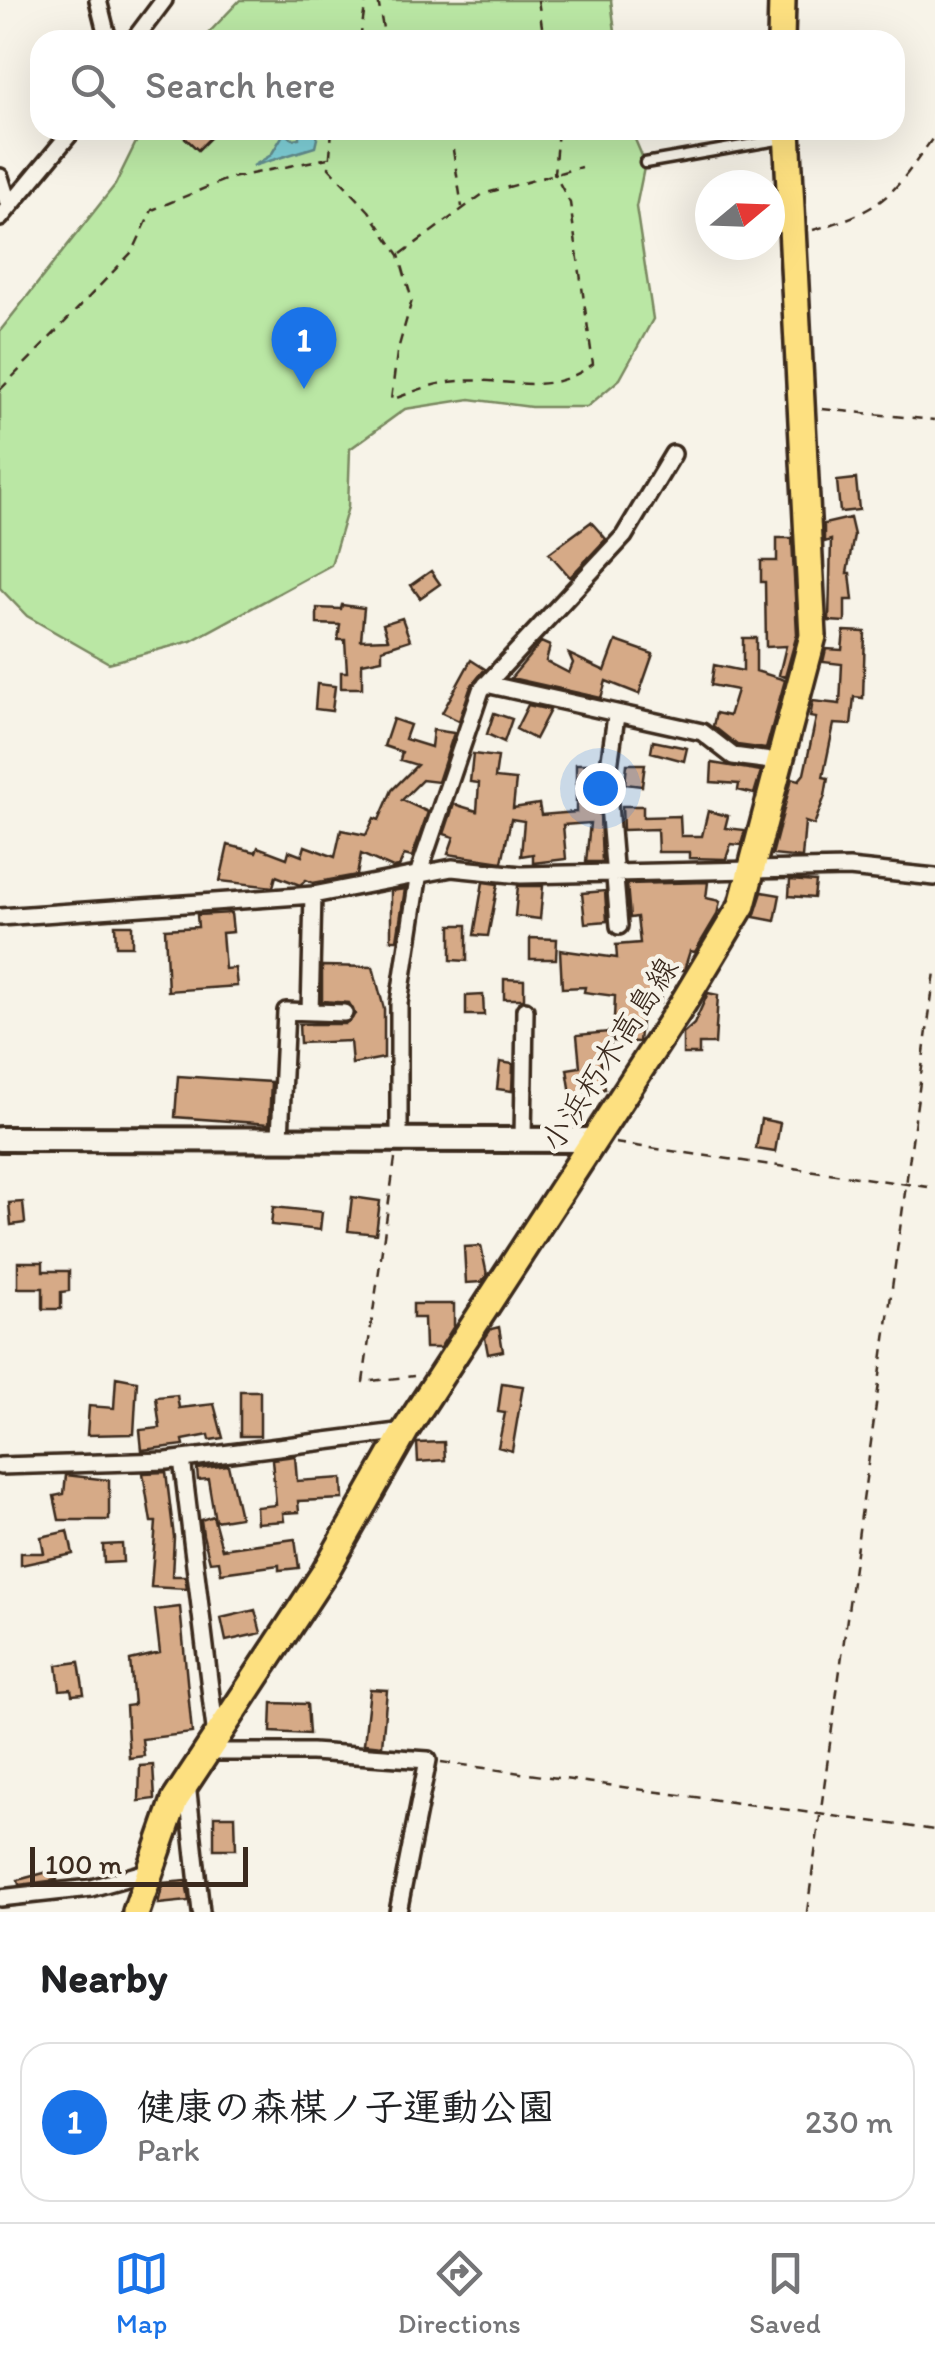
<!DOCTYPE html>
<meta charset="utf-8">
<style>
body{margin:0;font-family:Itim,"Klee One",sans-serif;background:#f2f2f2;color:#202124}
.compass{position:absolute;left:695px;top:170px;width:90px;height:90px;border-radius:50%;background:#fff;box-shadow:0 10px 40px #0002;rotate:71deg}
.scale{position:absolute;left:30px;bottom:25px;width:218px;box-sizing:border-box;padding-left:10px;border:5px solid #3b2a1e;border-top:0;font-size:28px;line-height:35px;white-space:nowrap;color:#3b2a1e;-webkit-text-stroke:8px #f7f3e8;paint-order:stroke}
.you{position:absolute;left:600px;top:788px;width:35px;height:35px;margin:-25px;border:8px solid #fff;border-radius:50%;background:#1a73e8;box-shadow:0 0 0 15px #1a73e833}
.badge{display:grid;place-items:center;width:65px;height:65px;border-radius:50%;background:#1a73e8;color:#fff;font-size:32px;font-weight:700}
.pin{position:absolute;translate:-50% -82px;filter:drop-shadow(0 2px 5px #0008)}
.pin::after{content:'';position:absolute;top:52px;width:35px;height:30px;background:inherit;clip-path:polygon(0 0,100% 0,50% 100%)}
.list{margin:0;padding:0;list-style:none}
h2{display:flex;justify-content:space-between;align-items:center;height:130px;margin:0;padding:0 40px;font-size:42px}
h2 small{font-size:32px;font-weight:400;color:#757577}
.list li{display:grid;grid-template-columns:65px 1fr auto;gap:30px;align-items:center;box-sizing:border-box;height:160px;margin:0 20px 20px;padding:0 20px;border:2px solid #e0e0e0;border-radius:30px}
.list b{display:block;font-size:38px;white-space:nowrap}
.list p{margin:0;font-size:32px;white-space:nowrap;color:#757577}
.list em{font-size:32px;font-style:normal;color:#757577}
.icon{flex:none;width:55px;height:55px;fill:none;stroke:currentColor;stroke-width:2;stroke-linecap:round;stroke-linejoin:round}
.map{position:relative;flex:none;width:935px;height:1912px;overflow:hidden}
.search{position:absolute;background:#fff;box-shadow:0 10px 40px #0002;left:30px;right:30px;top:30px;height:110px;display:flex;align-items:center;gap:25px;box-sizing:border-box;padding:0 35px;border-radius:30px;color:#757577;font-size:38px}
.sheet{height:310px;background:#fff}
nav{display:flex;justify-content:space-around;align-items:center;box-sizing:border-box;height:140px;border-top:2px solid #e0e0e0;background:#fff;font-size:28px;color:#757577}
nav a{display:grid;justify-items:center;gap:5px}
nav .on{color:#1a73e8}
.map>svg:first-child{display:block}
.green{fill:#bae7a4;stroke:#7a8861;stroke-width:2.5}
.water{fill:#7ecfd7;stroke:#638d8d;stroke-width:2.5}
.building{fill:#d6aa87;stroke:#3b2a1e;stroke-width:2.5}
.lines{fill:none;stroke-linecap:round;stroke-linejoin:round}
.service-casing{stroke:#3b2a1e;stroke-width:15}
.minor-casing{stroke:#3b2a1e;stroke-width:22}
.secondary-casing{stroke:#3b2a1e;stroke-width:30}
.primary-casing{stroke:#3b2a1e;stroke-width:32}
.path{stroke:#3b2a1e;stroke-width:2.5;stroke-dasharray:10 8;stroke-linecap:butt}
.service{stroke:#f7f3e8;stroke-width:8}
.minor{stroke:#f7f3e8;stroke-width:15}
.secondary{stroke:#f7f3e8;stroke-width:22}
.primary{stroke:#fde080;stroke-width:25}
.labels{text-anchor:middle;stroke-width:9;stroke-linejoin:round;paint-order:stroke}
.street-label{font-size:32px;fill:#3b2a1e;stroke:#f7f3e8}
</style>
<div class="map">
<svg width="935" height="1912" viewBox="0 0 935 1912">
<rect width="100%" height="100%" fill="#f7f3e8"/>
<filter id="ink" filterUnits="userSpaceOnUse"><feTurbulence type="fractalNoise" baseFrequency=".01" numOctaves="2"/><feDisplacementMap in="SourceGraphic" scale="20" xChannelSelector="R" yChannelSelector="G"/><feConvolveMatrix kernelMatrix="1 2 1 2 8 2 1 2 1" color-interpolation-filters="sRGB"/></filter>
<g filter="url(#ink)">
<path class="green" d="M240,0H611L616,40H202Z
M142,130H631L645,163L636,207L653,319L620,379L587,407H531L470,399L405,409L350,449L348,507L331,565L191,641L109,663L27,616L0,588V331L115,185Z"/>
<path class="water" d="M299,130H319L315,147L253,166L271,155L284,133L292,139L299,138Z"/>
<path class="building" d="M188,130H218L198,150L183,136Z
M856,479L859,510L840,512L837,481Z
M850,518L854,535L847,573H850L853,600H845V622L829,621L831,540L824,542V524Z
M591,522L606,539L570,577L549,553Z
M777,538H792L797,634L785,677L779,675L786,646L766,647L765,582H761V561H777Z
M431,571L440,584L420,598L411,585Z
M342,605L364,608L361,640L388,639L383,624L402,618L410,640L382,649V659L362,663V688H341V672H347L345,640H338L340,625L317,624V608L341,609Z
M844,631L865,632L863,698L854,697L851,725L834,724L823,777L828,778L825,796L814,825L805,822L802,858L772,855L792,778L799,780L804,774L816,718L810,717L813,701L840,704L842,664L823,662L826,649L842,650Z
M743,638H756V671L785,680L766,749L737,745L713,726L716,713L729,716L737,690L711,685L714,665L743,671Z
M616,641L653,654L639,694L606,681L601,698L511,678L541,642L550,646L546,661L569,673L573,663L569,654L605,671Z
M471,660L485,669L471,686L459,721L442,713Z
M317,684L335,686L332,711L315,709Z
M528,705L550,710L535,739L516,729Z
M494,713L512,719L504,742L487,734Z
M393,719L410,725L405,739L431,747L433,730L454,733L438,782L422,780L402,800L428,812L412,857L404,855L399,867L393,868L361,854L357,875L313,883L306,880L300,885L276,876L273,887L220,881L228,845L256,852L258,847L287,858L289,851L302,856L305,846L335,857L341,830L366,835L374,818L379,820L392,790L417,765L400,760L402,752L384,746Z
M653,741L687,748L684,761L651,752Z
M473,754L498,757L495,778L516,780L513,808L539,804L541,815L576,812V764H598L602,862H586L590,823L563,825L566,859L533,863V854L521,856L524,821L511,819L502,862L448,854L454,837L444,834L454,804L477,811L479,783L470,782Z
M712,763L761,771L754,794L738,790L739,784L711,782Z
M627,764H645L642,786L625,784Z
M622,806H643V817L680,816L681,836H702L708,811L728,816L725,828L745,830L741,845L731,844L726,859L689,858V852H658L657,829L623,830Z
M790,880L816,882L814,898L789,896Z
M483,882L498,884L488,936L474,935Z
M708,882L706,898L720,901L717,915L695,952L690,951L684,970H663L660,1003L643,1001L639,1042L613,1041L615,996L584,992L585,987L562,988L560,950L617,958L616,945L640,943L637,917L630,918L627,884Z
M518,886H543L540,919L515,916Z
M405,889L397,940H391V891Z
M605,891L607,921L585,923L582,893Z
M762,892L780,895L775,921L754,917Z
M231,913L233,932L222,933L225,969L235,968L237,986L168,991L165,929L198,927L197,915Z
M115,925H132V946H116Z
M451,925H467V961L451,960Z
M530,938L557,939L556,959H530Z
M322,966L373,967L384,1009V1058L352,1064L350,1041L300,1043L299,1024H345L355,1014L349,1003L322,1001Z
M504,979L524,980V999H504Z
M708,993L718,995L715,1044H699V1054H683V1034L694,1024Z
M483,995L484,1015H466V996Z
M608,1032L613,1055L600,1058L605,1089L571,1094L567,1069L580,1067L577,1035Z
M500,1062L513,1064L512,1091L497,1089Z
M178,1076L271,1082L269,1124L175,1117Z
M761,1119L780,1123L775,1152L756,1149Z
M352,1197L380,1201L376,1234L348,1231Z
M23,1202L25,1223L11,1225L9,1203Z
M273,1207L322,1212L320,1230L271,1225Z
M481,1246L487,1275L482,1282L466,1283L464,1247Z
M18,1262H43V1271H69V1291L61,1292V1309H43V1288H18Z
M413,1304H454V1326L440,1348H425L424,1318H413Z
M499,1327L503,1351L488,1354L485,1338L491,1329Z
M116,1377L137,1381L134,1434L87,1435L89,1406L114,1408Z
M502,1383L523,1386L512,1451L498,1447L505,1413L498,1412Z
M240,1391H260V1436H240Z
M177,1395L179,1408L214,1404L223,1438L210,1440L209,1435L183,1440L184,1445L142,1450L140,1430L160,1428L156,1397Z
M444,1442L445,1460L418,1462L417,1443Z
M295,1456L297,1481L342,1478L343,1499L298,1501L299,1512L283,1513L284,1521L257,1523L256,1507L276,1505L272,1459Z
M228,1465L240,1517L215,1521L208,1479L198,1480L197,1469Z
M166,1472L174,1537L172,1576H185L187,1589L151,1587L156,1522H151L143,1473Z
M66,1475L109,1480V1520H59L54,1496L64,1494Z
M213,1516L222,1549L295,1539L299,1568L279,1570V1565L221,1573L219,1561L210,1562L203,1535L201,1520Z
M68,1531L73,1554L21,1565V1553H44L41,1537Z
M122,1544L123,1562L104,1563L103,1545Z
M180,1607L192,1733L142,1739L144,1756L129,1758L126,1706L134,1705L130,1660L160,1653L155,1610Z
M255,1610L261,1633L226,1641L221,1618Z
M79,1662L84,1694L72,1695L71,1689L60,1690L57,1665Z
M370,1689L387,1690L382,1746L364,1744Z
M272,1703L307,1704L309,1734L271,1732Z
M153,1765L155,1799L139,1801L140,1766Z
M214,1816H235L236,1849H214Z
M55,1870L57,1880L19,1885L18,1880Z
M186,1881L189,1901L158,1904L163,1883Z"/>
<g class="lines">
<defs>
<path id="service" d="M645,163L783,139"/>
<path id="minor" d="M98,0L108,40
M134,40L164,0
M0,177L9,206
M0,218L73,130
M486,684L702,732L733,756L779,762
M616,716L607,781L619,926
M0,917L313,895L452,868L521,875L849,868L935,877
M310,1012L313,895
M280,1137L286,1011L344,1013
M399,1138V1003L419,872L481,690L624,536L673,454
M523,1139L525,1010
M182,1459L216,1737
M0,1466L167,1461L405,1431
M207,1752H312L428,1760L398,1912
M187,1783L201,1912
M0,1898L91,1888L147,1872"/>
<path id="secondary" d="M0,1139L590,1140"/>
<path id="primary" d="M781,40L782,0
M136,1912L175,1800L325,1572L405,1431L682,1005L742,905L813,636L787,130"/>
</defs>
<use href="#service" class="service-casing"/>
<use href="#minor" class="minor-casing"/>
<use href="#secondary" class="secondary-casing"/>
<use href="#primary" class="primary-casing"/>
<path class="path" d="M378,0L385,40
M538,0L544,40
M360,40L366,0
M332,130L329,168L369,211L399,255L412,300L397,353L391,400C408,394 426,386 443,383C501,372 542,402 593,364L570,203L554,173L558,130
M453,150L462,207
M813,230C886,209 892,195 935,135
M401,254L483,194L581,167
M0,390L133,251L152,210L227,179L328,158
M822,409L935,420
M615,1143L935,1188
M395,1159L363,1382L414,1376
M441,1762L935,1830
M807,1912L935,972"/>
<use href="#service" class="service"/>
<use href="#minor" class="minor"/>
<use href="#secondary" class="secondary"/>
<use href="#primary" class="primary"/>
</g>
</g>
<g class="labels">
<g class="street-label">
<text transform="translate(609 1054) rotate(-57)" y="11">小浜朽木高島線</text>
</g>
</g>
</svg>
<svg class="compass" viewBox="-18 -18 36 36"><path d="M0-13l5 13h-10z" fill="#e53935"/><path d="M0 13l5-13h-10z" fill="#757577"/></svg>
<div class="scale">100 m</div>
<div class="you"></div>
<div class="pin badge" style="left:304px;top:389px">1</div>
<div class="search"><svg class="icon" aria-label="search" viewBox="0 0 24 24"><circle cx="10" cy="10" r="6"/><path d="M15 15l6 6"/></svg>Search here</div>
</div>
<section class="sheet">
<h2>Nearby<small></small></h2>
<ul class="list">
<li><span class="badge">1</span><div><b>健康の森楳ノ子運動公園</b><p>Park</p></div><em>230 m</em></li>
</ul>
</section>
<nav>
<a class="on"><svg class="icon" aria-label="map" viewBox="0 0 24 24"><path d="M3 6l6-2 6 2 6-2v14l-6 2-6-2-6 2zM9 4v14M15 6v14"/></svg>Map</a>
<a><svg class="icon" aria-label="directions" viewBox="0 0 24 24"><path d="M12 3l9 9-9 9-9-9zM9 14v-3h6M13 9l2 2-2 2"/></svg>Directions</a>
<a><svg class="icon" aria-label="saved" viewBox="0 0 24 24"><path d="M7 4h10v16l-5-4-5 4z"/></svg>Saved</a>
</nav>
